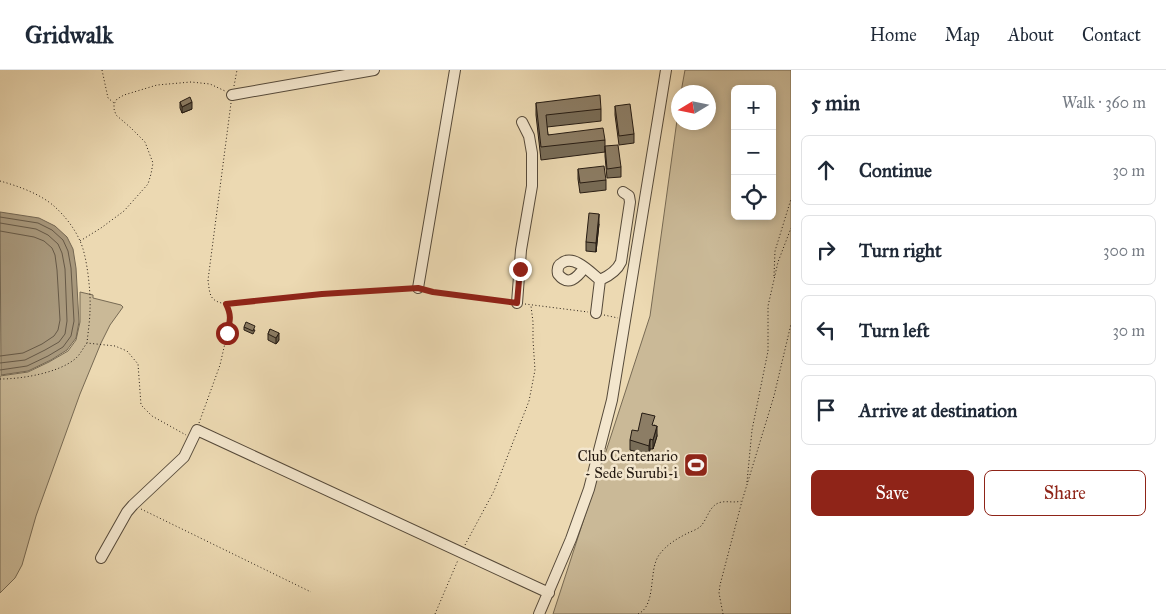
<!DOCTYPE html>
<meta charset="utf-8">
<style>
body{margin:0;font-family:"IM FELL Great Primer",serif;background:#f2f2f3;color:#1f2937}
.controls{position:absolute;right:15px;top:15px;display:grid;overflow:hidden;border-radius:8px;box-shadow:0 2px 8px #0003}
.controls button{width:45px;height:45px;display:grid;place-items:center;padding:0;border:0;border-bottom:1px solid #e0e1e3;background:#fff;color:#1f2937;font:25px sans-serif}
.compass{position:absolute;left:671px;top:15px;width:45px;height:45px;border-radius:50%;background:#fff;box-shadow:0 2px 8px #0003;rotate:260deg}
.stop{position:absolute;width:15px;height:15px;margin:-11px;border:4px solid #8f2418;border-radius:50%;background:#fff}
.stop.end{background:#8f2418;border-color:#fff;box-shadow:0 1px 5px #0008}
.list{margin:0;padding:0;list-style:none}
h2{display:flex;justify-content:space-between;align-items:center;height:65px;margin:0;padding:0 20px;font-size:21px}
h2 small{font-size:16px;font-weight:400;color:#747a83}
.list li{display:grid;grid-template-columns:32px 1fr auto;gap:15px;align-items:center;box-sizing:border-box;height:70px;margin:0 10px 10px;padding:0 10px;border:1px solid #e0e1e3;border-radius:8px}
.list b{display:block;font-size:19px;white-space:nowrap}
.list em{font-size:16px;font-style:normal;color:#747a83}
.actions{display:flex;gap:10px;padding:15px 20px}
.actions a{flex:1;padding:11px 0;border:1px solid #8f2418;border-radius:8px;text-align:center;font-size:18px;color:#8f2418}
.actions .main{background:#8f2418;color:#fff}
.icon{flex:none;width:28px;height:28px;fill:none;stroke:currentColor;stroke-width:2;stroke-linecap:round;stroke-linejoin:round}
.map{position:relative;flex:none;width:791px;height:544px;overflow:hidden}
header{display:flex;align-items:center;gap:30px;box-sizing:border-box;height:70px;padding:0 25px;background:#fff;border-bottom:1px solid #e0e1e3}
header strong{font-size:24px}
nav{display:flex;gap:28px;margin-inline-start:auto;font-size:18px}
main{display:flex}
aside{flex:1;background:#fff}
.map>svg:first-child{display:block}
.grass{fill:#cab997;stroke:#776a54;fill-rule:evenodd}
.water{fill:#a8987c;stroke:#736652}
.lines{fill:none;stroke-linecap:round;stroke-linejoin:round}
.shore{stroke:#665947;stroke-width:1}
.minor-casing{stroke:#564a3a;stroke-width:12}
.path{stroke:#241a12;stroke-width:1;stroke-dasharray:1 2.5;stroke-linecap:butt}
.minor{stroke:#f3e6cd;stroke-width:10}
.wall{fill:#786c57;stroke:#241a12}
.shaded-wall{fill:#625847;stroke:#241a12}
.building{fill:#8c7d65;stroke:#241a12}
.route{stroke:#8f2418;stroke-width:6}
.labels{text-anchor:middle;stroke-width:5;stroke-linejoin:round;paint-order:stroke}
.poi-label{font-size:15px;fill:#241a12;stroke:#f3e6cd;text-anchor:end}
</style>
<header>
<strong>Gridwalk</strong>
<nav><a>Home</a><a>Map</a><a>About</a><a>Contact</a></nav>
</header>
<main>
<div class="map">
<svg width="791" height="544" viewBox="0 0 791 544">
<rect width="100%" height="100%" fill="#ecd9b2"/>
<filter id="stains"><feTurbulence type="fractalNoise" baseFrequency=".004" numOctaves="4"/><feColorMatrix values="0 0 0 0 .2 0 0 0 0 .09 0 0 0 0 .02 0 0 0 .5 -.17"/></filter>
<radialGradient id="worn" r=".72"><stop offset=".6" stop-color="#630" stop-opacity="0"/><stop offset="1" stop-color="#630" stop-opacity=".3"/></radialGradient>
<path class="grass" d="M685,0H791V544H553L650,246L678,43V52H708V22H681ZM735,19H772V146H735Z
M80,222L93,225V228L121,235L123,237L110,255L101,273L80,324L36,446L22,495L15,508L0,523V306L28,302L49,292L68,281L76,270L80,252Z"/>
<path class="water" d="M0,142L39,148L55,156L67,167L73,179L76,198L79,252L76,268L67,280L51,290L28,301L1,305Z"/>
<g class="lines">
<path class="shore" d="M0,147L38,153L52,160L63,170L68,181L71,198L74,251L71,266L63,277L48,286L27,296L0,300
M0,153L36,159L48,165L58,174L62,183L65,199L67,251L65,264L59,272L45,280L25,290L0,293
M0,161L34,167L44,171L52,178L55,185L57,200L60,250L58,260L54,266L42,274L23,283L0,286"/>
<defs>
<path id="minor" d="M232,25L374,0
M584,198C577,208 568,217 558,204C557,199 558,195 562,193C574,184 591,203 600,210L596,243
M600,210C609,206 617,201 621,192L630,132L629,126L623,122
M418,218L455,0
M517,233L521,180L532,116V83L529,66L522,52
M101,488L127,442L133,435L184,387L197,360L549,523
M539,544L571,469L589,419L612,330L666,0"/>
</defs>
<use href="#minor" class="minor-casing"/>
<path class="path" d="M102,0L108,28L114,33
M234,16L237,0
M231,33L208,210C210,225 209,231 226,234L321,224L410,218
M0,111C18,116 41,124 55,137C65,146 75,159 80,171C87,185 91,223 90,239C90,250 88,262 87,273
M80,171L101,158L124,141L148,114L151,104L153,93L145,72L131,58L116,45L114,39V34L117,29L124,25L157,15L191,12L210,14L225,21
M774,206L775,181L791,129
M426,220L433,222L509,232
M525,234L588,242
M604,245L618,248
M0,309C22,309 58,303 75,289C80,285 83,278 87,273L115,276L127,281L138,294L141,335L152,346L186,365
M199,353L220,295L231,247L229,241L226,235
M747,412L752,360L768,281V236L778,192L791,158
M141,439L311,522
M465,475L494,421L529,331L535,300L533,270V252L531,236
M435,544L458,490
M638,544C657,535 648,501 659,485C667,474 678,468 690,462C693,461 697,459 700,457C708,449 709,434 722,432C728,431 734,433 741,431
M723,544L719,523L720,515L742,431L774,326L791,254"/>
<use href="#minor" class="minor"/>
</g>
<path class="wall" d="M180,32L192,39L182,43L180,38Z
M536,33L601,39V51L547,57L548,65L605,70V82L541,90L536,45Z
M615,36L634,64V73L619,75L615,45Z
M605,76L621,97V107L607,108L605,86Z
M578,99L606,110V120L580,123L578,109Z
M599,154L596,182L586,181V172Z
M244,257L255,260L253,264L244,260Z
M270,259L279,270L276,274L268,270V264Z
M655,355L657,366L653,379H650L649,385L630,380V370L638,361Z"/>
<path class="shaded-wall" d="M192,32V39L182,43V37Z
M599,144V154L596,182V173Z
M279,263V270L276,274V268Z
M657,356V366L653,379V370Z
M650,369V379L649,385V376Z"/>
<path class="building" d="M600,25L601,39L546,45L548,65L603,58L605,70L541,77L536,33Z
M190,27L192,32L182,37L180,32Z
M630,34L634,64L619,66L615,36Z
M618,75L621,97L607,99L605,76Z
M604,96L606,110L580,113L578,99Z
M589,143L599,144L596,173L586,172Z
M246,252L255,256L253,261L244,257Z
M270,259L279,263L276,268L268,264Z
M642,343L655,346L652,355L657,356L653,370L650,369L649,376L630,370L632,360L638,361Z"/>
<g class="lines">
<path class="route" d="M227,263C230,251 232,246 226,234L322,224L418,218L433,222L517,233L520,199"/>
</g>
<defs>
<symbol id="stadium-square" viewBox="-11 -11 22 22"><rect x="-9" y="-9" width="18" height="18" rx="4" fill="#8f2418" stroke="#f3e6cd"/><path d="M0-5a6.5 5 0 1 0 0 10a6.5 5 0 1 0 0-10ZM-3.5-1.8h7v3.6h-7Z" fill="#fff"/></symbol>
</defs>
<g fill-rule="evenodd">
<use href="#stadium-square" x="682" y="381" width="28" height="28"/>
</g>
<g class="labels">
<g class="poi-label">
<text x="678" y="391">Club Centenario<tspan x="678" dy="17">- Sede Surubi-i</tspan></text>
</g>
</g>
<rect width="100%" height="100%" filter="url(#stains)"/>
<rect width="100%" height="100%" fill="url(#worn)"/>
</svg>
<div class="controls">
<button>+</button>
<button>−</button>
<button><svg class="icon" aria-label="locate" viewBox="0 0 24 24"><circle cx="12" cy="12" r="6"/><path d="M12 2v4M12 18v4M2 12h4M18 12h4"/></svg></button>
</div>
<svg class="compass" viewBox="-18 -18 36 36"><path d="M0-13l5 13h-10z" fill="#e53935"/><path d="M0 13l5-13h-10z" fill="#747a83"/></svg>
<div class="stop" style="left:227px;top:263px"></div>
<div class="stop end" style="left:520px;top:199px"></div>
</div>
<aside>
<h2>5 min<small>Walk · 360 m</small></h2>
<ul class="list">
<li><svg class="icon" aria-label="ahead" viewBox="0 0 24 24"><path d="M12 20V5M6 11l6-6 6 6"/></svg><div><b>Continue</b></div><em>30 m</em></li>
<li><svg class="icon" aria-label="right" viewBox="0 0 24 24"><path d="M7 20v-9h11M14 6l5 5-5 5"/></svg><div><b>Turn right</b></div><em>300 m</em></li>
<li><svg class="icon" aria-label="left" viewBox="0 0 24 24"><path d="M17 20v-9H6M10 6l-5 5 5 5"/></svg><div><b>Turn left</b></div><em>30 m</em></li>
<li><svg class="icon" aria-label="arrive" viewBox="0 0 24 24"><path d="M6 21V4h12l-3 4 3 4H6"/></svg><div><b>Arrive at destination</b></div></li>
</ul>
<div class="actions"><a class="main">Save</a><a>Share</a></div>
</aside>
</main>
